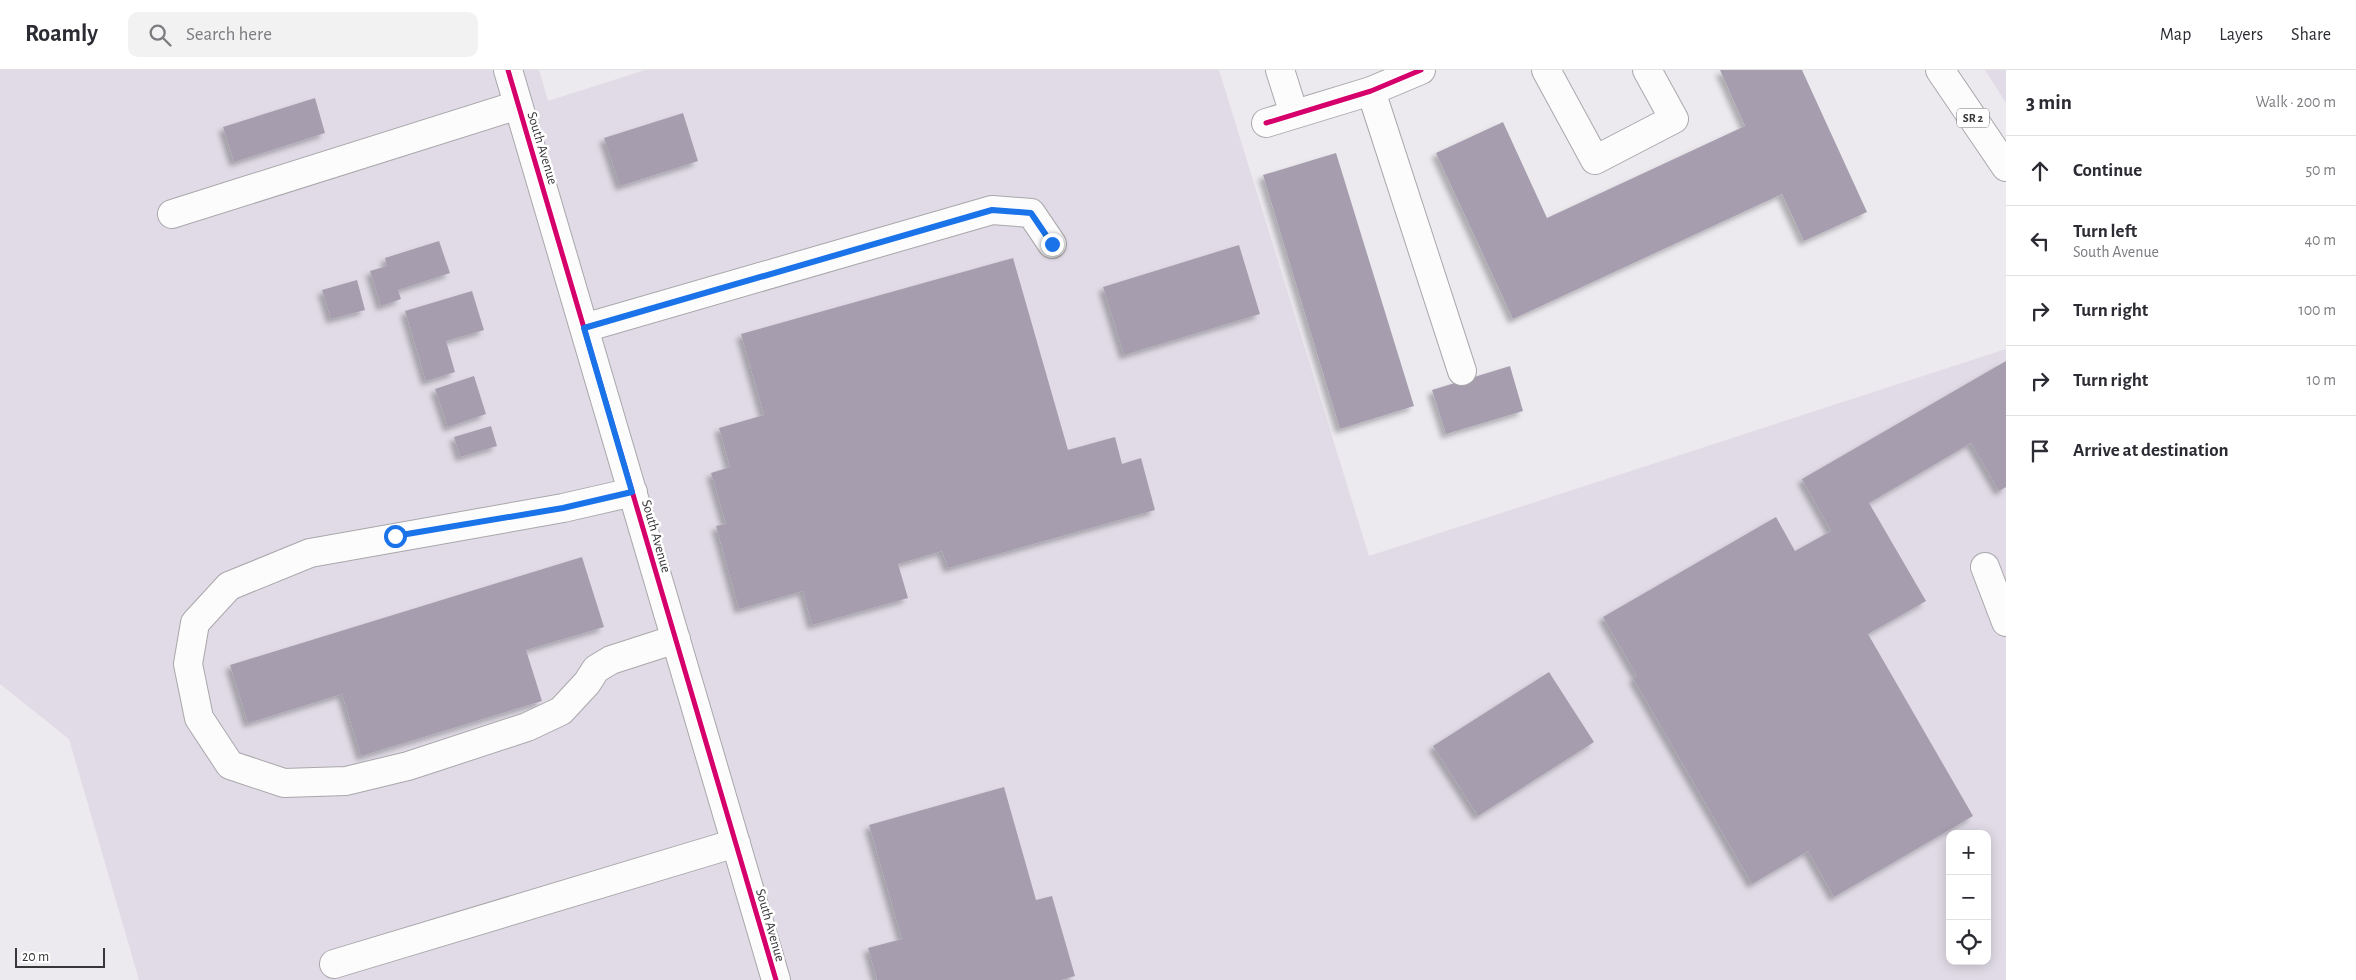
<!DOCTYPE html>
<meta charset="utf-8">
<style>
body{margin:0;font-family:"Alegreya Sans",sans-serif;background:#f2f2f3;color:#2b2b33}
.controls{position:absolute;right:15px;bottom:15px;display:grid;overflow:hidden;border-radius:10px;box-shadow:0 2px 12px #0003}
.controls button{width:45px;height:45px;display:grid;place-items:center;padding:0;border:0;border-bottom:1px solid #e1e1e2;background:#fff;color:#2b2b33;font:25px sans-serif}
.scale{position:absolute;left:15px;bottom:12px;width:90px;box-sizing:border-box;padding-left:5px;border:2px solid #373639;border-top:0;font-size:14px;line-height:18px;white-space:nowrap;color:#373639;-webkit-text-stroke:4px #fff;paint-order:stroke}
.stop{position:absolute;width:15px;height:15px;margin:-11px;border:4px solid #1a73e8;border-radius:50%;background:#fff}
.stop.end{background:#1a73e8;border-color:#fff;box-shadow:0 1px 5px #0008}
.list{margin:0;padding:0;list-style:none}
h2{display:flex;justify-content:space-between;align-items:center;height:65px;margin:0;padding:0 20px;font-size:21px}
h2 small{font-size:16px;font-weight:400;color:#7c7c81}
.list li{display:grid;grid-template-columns:32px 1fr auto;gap:15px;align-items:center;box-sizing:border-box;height:70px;padding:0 20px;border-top:1px solid #e1e1e2}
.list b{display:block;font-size:19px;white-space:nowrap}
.list p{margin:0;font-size:16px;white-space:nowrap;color:#7c7c81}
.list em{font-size:16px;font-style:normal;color:#7c7c81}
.icon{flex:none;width:28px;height:28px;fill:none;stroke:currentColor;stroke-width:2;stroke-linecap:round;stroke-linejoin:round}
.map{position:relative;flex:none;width:2006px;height:910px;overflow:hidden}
header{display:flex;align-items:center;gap:30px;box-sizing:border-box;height:70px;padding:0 25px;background:#fff;border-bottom:1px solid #e1e1e2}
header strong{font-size:24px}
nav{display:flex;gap:28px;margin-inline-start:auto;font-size:18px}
.search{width:350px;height:45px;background:#f2f2f3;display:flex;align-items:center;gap:12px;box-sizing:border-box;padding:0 18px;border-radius:10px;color:#7c7c81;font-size:19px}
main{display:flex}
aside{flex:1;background:#fff}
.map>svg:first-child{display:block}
.built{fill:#e0dbe6;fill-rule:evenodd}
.building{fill:#a69eae;filter:url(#shadow)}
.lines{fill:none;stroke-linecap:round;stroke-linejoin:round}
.minor-casing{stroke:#a9a7ab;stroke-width:30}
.major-casing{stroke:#a9a7ab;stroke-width:30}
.minor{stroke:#fcfcfd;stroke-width:28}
.major{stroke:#fcfcfd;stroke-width:28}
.cycleway-casing{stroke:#fff;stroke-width:8}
.cycleway{stroke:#d6006c;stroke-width:5}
.route{stroke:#1a73e8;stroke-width:6}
.labels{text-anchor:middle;stroke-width:5;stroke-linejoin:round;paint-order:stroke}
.shield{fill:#fff;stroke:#737274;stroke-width:1}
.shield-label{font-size:12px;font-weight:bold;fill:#373639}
.street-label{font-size:14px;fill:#373639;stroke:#fff}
</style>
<header>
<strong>Roamly</strong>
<div class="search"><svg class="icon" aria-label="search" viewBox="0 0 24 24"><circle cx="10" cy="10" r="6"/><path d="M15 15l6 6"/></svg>Search here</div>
<nav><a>Map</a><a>Layers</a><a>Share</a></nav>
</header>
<main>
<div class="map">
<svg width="2006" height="910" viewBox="0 0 2006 910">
<defs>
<filter id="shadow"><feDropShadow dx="-4.5" dy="4.5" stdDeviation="2.5" flood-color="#0004"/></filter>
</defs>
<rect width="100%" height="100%" fill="#eceaef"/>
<path class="built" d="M0,0H539L548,31L645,0H1219L1369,486L2006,279V910H139L69,669L0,614ZM1950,764H1987V891H1950Z
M1985,0H2006V33Z"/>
<path class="building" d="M1720,0H1802L1867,142L1804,171L1782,124L1513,249L1436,83L1503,52L1547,148L1745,56Z
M315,28L325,63L234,92L223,57Z
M683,43L698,91L620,116L604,68Z
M1336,83L1414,336L1340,359L1263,105Z
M439,171L450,203L398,220L401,229L381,236L370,201L387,196L385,188Z
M1239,175L1260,244L1124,285L1103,217Z
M1013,188L1068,380L1115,367L1122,394L1141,388L1155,440L948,498L942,481L898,494L908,528L812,555L803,521L739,539L716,456L726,454L711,403L730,397L719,358L764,345L741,264Z
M357,210L365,240L331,249L322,220Z
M472,221L484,260L446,271L455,302L426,311L405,241Z
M2006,291V417L1999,421L1971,373L1869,433L1926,531L1868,564L1973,746L1834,827L1808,781L1752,814L1633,608L1637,606L1603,547L1776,447L1795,481L1831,461L1802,409Z
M1510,296L1523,341L1446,364L1432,320Z
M474,306L486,344L448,357L435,319Z
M491,356L497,376L460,387L454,367Z
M582,487L604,557L526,580L542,631L361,686L342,624L248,653L230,595Z
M1549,602L1594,672L1478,746L1433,676Z
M1004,717L1036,830L1052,826L1075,906L1061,910H877L868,878L902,869L869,755Z"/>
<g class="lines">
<defs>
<path id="minor" d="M508,0L776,910
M1280,0L1294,44
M1546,0L1595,90L1674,49L1647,0
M1371,21L1462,301
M1266,53L1371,21L1421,0
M172,144L518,35
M584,258L992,140L1031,143L1052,174
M633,422L563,438L310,483L229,516L195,553L188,594L199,648L230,695L284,713L346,711L408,696L527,657L561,641L587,613L596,599L611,590L676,569
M1985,497L2006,552
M334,894L736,773"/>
<path id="major" d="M1940,0L2006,97"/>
</defs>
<use href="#minor" class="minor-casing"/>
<use href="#major" class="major-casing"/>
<use href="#minor" class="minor"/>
<use href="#major" class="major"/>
<defs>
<path id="cycleway" d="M508,0L776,910
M1266,53L1371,21L1421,0"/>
</defs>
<use href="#cycleway" class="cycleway-casing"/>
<use href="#cycleway" class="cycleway"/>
</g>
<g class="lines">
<path class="route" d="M395,466L563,438L632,422L584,258L992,140L1031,143L1052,174"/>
</g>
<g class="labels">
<rect class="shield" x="1957" y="38.5" width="32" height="19" rx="4"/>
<g class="shield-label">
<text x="1973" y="52">SR 2</text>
</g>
<g class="street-label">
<text transform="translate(543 78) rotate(73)" y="5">South Avenue</text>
<text transform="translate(657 466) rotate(74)" y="5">South Avenue</text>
<text transform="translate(771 855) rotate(74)" y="5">South Avenue</text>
</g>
</g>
</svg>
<div class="controls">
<button>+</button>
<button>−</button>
<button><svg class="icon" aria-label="locate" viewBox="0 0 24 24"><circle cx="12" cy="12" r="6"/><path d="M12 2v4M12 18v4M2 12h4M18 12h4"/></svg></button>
</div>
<div class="scale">20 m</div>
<div class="stop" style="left:395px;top:466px"></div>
<div class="stop end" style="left:1052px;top:174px"></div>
</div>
<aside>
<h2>3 min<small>Walk · 200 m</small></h2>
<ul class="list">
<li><svg class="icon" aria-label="ahead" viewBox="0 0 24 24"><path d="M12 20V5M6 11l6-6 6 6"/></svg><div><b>Continue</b></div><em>50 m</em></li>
<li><svg class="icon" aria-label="left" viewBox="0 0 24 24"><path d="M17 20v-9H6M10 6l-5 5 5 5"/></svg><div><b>Turn left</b><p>South Avenue</p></div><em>40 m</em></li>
<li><svg class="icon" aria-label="right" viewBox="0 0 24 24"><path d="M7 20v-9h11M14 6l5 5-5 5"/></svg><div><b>Turn right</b></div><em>100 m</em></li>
<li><svg class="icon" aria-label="right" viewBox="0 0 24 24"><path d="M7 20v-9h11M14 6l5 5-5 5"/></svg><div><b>Turn right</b></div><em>10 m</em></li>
<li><svg class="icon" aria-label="arrive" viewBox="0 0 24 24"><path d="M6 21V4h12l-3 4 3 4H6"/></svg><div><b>Arrive at destination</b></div></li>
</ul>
</aside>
</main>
